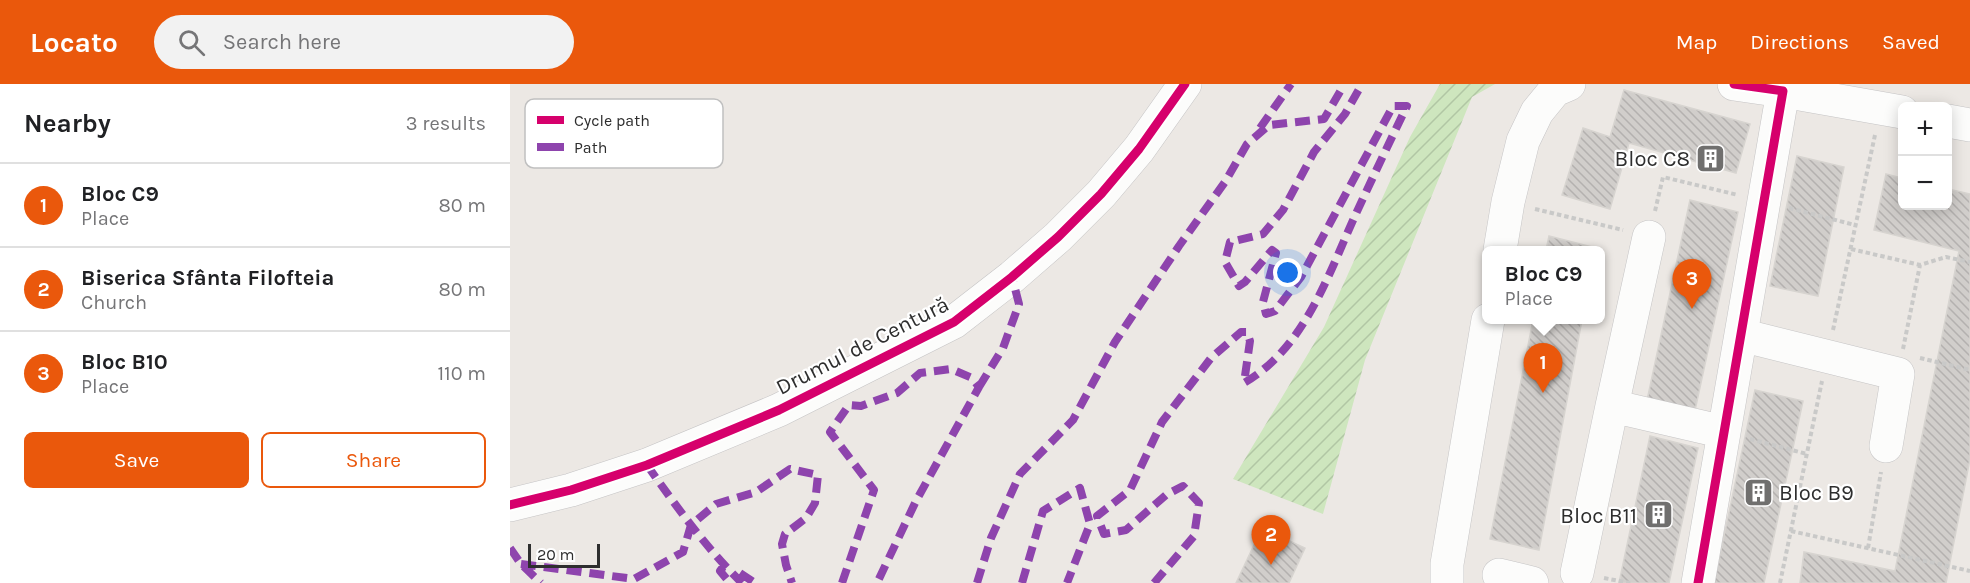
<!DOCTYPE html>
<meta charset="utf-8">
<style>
body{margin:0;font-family:Karla,sans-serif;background:#f2f2f2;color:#202124}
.controls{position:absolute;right:18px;top:18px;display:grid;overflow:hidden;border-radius:9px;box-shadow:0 3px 15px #0003}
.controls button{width:54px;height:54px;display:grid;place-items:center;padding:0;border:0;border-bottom:2px solid #e0e0e0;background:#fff;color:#202124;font:30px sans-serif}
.scale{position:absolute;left:18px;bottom:15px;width:72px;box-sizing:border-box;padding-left:6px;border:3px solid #2e2e2e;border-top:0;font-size:16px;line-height:21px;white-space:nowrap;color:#2e2e2e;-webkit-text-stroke:4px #fff;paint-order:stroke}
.you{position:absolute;left:778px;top:189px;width:21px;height:21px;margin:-15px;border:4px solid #fff;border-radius:50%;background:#1a73e8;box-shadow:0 0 0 9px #1a73e833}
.badge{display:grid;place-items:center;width:39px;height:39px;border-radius:50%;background:#ea580c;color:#fff;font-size:20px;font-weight:700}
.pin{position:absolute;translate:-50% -50px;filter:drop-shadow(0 2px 3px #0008)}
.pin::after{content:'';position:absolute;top:32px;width:21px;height:18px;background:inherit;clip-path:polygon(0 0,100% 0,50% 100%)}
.popup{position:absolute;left:972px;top:162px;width:123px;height:78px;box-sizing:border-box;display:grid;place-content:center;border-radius:9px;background:#fff;filter:drop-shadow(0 2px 4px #0005);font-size:20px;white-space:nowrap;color:#757577}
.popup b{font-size:22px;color:#202124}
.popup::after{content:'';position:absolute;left:50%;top:100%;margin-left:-12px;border:12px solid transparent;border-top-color:#fff}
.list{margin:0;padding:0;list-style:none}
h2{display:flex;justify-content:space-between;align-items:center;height:78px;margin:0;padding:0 24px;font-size:26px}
h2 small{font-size:20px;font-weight:400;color:#757577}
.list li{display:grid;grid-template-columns:39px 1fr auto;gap:18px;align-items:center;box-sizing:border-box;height:84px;padding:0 24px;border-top:2px solid #e0e0e0}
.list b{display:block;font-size:22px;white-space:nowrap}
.list p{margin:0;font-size:20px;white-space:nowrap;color:#757577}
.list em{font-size:20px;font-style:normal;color:#757577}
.actions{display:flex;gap:12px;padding:18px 24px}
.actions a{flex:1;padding:14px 0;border:2px solid #ea580c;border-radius:9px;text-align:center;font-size:21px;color:#ea580c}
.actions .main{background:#ea580c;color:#fff}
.icon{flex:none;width:33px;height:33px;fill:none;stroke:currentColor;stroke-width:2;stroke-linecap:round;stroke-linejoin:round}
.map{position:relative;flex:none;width:1460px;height:499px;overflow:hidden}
header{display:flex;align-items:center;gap:36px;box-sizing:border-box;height:84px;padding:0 30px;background:#ea580c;color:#fff}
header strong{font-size:28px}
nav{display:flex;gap:33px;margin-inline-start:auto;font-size:21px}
.search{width:420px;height:54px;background:#f2f2f2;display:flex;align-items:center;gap:15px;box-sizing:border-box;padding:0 21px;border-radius:33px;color:#757577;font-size:22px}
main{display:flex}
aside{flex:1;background:#fff}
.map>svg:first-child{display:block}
.garden{fill:url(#garden-furrows)}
.building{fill:url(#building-back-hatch);stroke:#d7d4d0;stroke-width:1.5}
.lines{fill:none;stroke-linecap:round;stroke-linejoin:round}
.minor-casing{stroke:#c5c4c5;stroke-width:34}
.path{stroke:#c9c9c8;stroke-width:4;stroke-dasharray:4.5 3;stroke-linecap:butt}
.minor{stroke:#fcfcfb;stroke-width:33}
.quiet{stroke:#8e44ad;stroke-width:8;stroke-dasharray:15 8;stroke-linecap:butt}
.cycleway-casing{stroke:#fff;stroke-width:13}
.cycleway{stroke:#d6006c;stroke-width:9}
.labels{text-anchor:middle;stroke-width:4.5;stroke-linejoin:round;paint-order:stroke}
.poi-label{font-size:22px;fill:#2e2e2e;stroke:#fff;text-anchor:end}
.street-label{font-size:22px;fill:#2e2e2e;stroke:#fff}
.key{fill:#fff;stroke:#c0c0c0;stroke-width:1.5}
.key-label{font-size:16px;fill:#2e2e2e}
</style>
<header>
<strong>Locato</strong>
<div class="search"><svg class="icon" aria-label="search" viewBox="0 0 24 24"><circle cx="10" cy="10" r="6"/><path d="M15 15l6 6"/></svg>Search here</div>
<nav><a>Map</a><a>Directions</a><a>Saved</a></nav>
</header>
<main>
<aside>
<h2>Nearby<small>3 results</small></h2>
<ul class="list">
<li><span class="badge">1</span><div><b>Bloc C9</b><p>Place</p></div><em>80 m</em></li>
<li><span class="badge">2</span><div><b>Biserica Sfânta Filofteia</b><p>Church</p></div><em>80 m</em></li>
<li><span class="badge">3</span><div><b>Bloc B10</b><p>Place</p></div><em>110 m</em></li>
</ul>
<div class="actions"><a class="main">Save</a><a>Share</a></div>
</aside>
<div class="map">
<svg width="1460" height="499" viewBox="0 0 1460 499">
<defs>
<pattern id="garden-furrows" width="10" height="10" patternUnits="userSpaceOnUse" patternTransform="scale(1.5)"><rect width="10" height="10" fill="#cee6be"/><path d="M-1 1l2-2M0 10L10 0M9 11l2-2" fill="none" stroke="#b1c6a4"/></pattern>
<pattern id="building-back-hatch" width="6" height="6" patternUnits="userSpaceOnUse" patternTransform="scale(1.5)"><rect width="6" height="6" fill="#d1cecb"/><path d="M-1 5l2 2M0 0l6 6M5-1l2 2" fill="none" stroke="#b4b1af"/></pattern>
</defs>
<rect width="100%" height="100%" fill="#ece8e4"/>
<path class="garden" d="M930,0H985L962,13L855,276L813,430L723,395L814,243L900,53Z"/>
<path class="building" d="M1114,6L1240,40L1226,89L1119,59L1100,125L1052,111L1073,44L1100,53Z
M1287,72L1334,83L1308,212L1260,202Z
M1376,90L1392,94V122H1438V105L1460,110V375L1436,499H1290L1294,468L1385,487L1449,167L1364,146Z
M1180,116L1228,128L1184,331L1136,321Z
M1039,152L1086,164L1085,166H1036Z
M1023,236H1072L1029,466L980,455Z
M1245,306L1293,317L1254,499H1204Z
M1140,352L1188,364L1159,499H1109Z
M752,444L795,464L779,499H726Z"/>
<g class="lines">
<defs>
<path id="minor" d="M1271,0L1273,7L1392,28
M1438,37L1460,41
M1139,153L1102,322L1214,348
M990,166L998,118L1013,57L1027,28L1045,6L1059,0
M1231,251L1388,290L1376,362
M0,421L61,406L137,381L269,326L444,238L502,193L548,153L591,110L629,65L675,0
M1067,489L1102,322
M989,491L1022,499
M937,499V480L978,236
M1188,499L1273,7L1224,0"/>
</defs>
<use href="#minor" class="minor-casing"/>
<path class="path" d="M1279,124L1345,141
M1025,125L1113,146
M1145,127L1153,93L1228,111
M1341,165L1410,181
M1323,246L1365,51
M1393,265L1410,181L1436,173L1460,178
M1410,274L1460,286
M1240,355L1297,370
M1281,447L1460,487
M1358,464L1371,388
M1094,494L1120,499
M1270,499L1312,297"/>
<use href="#minor" class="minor"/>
<path class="quiet" d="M750,44L781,0
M469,303L493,264L509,220L502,193
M137,381C166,422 196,464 232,499
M0,464L11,480L31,499
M11,480L124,495L173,468L181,441L206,420L246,408L280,385L308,391L305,419L296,434L275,450L272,460L276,481L282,499
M213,483L210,487L220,499
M230,489L245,499
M332,499L364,406L320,348L339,321L351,322L387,309L410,289L441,285L462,294L469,303L406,417L367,499
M467,499L481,454L510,390L563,336L605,258L669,162L715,98L737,60L759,41L814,35L831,6L832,0
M512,499L533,427L570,404L580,440L557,499
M644,499L684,452L689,419L673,402L656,411L616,446L594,450L587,432L620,406L652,338L701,274L731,248H737L740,257L734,299C794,264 817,194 844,134C861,97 879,59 897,22H883L791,193L765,227L756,230L753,218L766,169L762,166L735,198L729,202L715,178L720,158L753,150L773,126L804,68L835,30L852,0"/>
<defs>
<path id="cycleway" d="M0,421L61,406L137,381L269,326L444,238L502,193L548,153L591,110L629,65L675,0
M1188,499L1273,7L1224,0"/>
</defs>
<use href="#cycleway" class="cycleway-casing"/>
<use href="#cycleway" class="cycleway"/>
</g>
<defs>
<symbol id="building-square" viewBox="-11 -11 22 22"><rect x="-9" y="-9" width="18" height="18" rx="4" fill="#706f6e" stroke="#fff"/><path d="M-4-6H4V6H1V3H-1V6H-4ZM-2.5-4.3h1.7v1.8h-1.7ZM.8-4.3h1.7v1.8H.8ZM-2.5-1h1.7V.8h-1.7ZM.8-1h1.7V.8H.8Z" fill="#fff"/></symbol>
</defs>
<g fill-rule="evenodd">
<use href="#building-square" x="1184" y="58" width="33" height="33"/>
<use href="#building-square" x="1232" y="392" width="33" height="33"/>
<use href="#building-square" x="1132" y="414" width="33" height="33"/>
</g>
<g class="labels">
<g class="poi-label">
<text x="1180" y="82">Bloc C8</text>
<text x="1269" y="416" text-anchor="start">Bloc B9</text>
<text x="1127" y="439">Bloc B11</text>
</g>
<g class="street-label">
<text transform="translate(352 261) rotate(-27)" y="8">Drumul de Centură</text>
</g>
</g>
<rect x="15" y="15" width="198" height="69" rx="9" class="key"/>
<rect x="27" y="32" width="27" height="8" fill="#d6006c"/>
<rect x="27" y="59" width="27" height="8" fill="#8e44ad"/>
<g class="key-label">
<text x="64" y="42">Cycle path</text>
<text x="64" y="69">Path</text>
</g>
</svg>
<div class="controls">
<button>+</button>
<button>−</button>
</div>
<div class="scale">20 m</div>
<div class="you"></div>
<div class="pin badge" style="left:1033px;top:309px">1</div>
<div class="popup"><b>Bloc C9</b>Place</div>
<div class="pin badge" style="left:761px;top:481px">2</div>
<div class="pin badge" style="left:1182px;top:225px">3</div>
</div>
</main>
